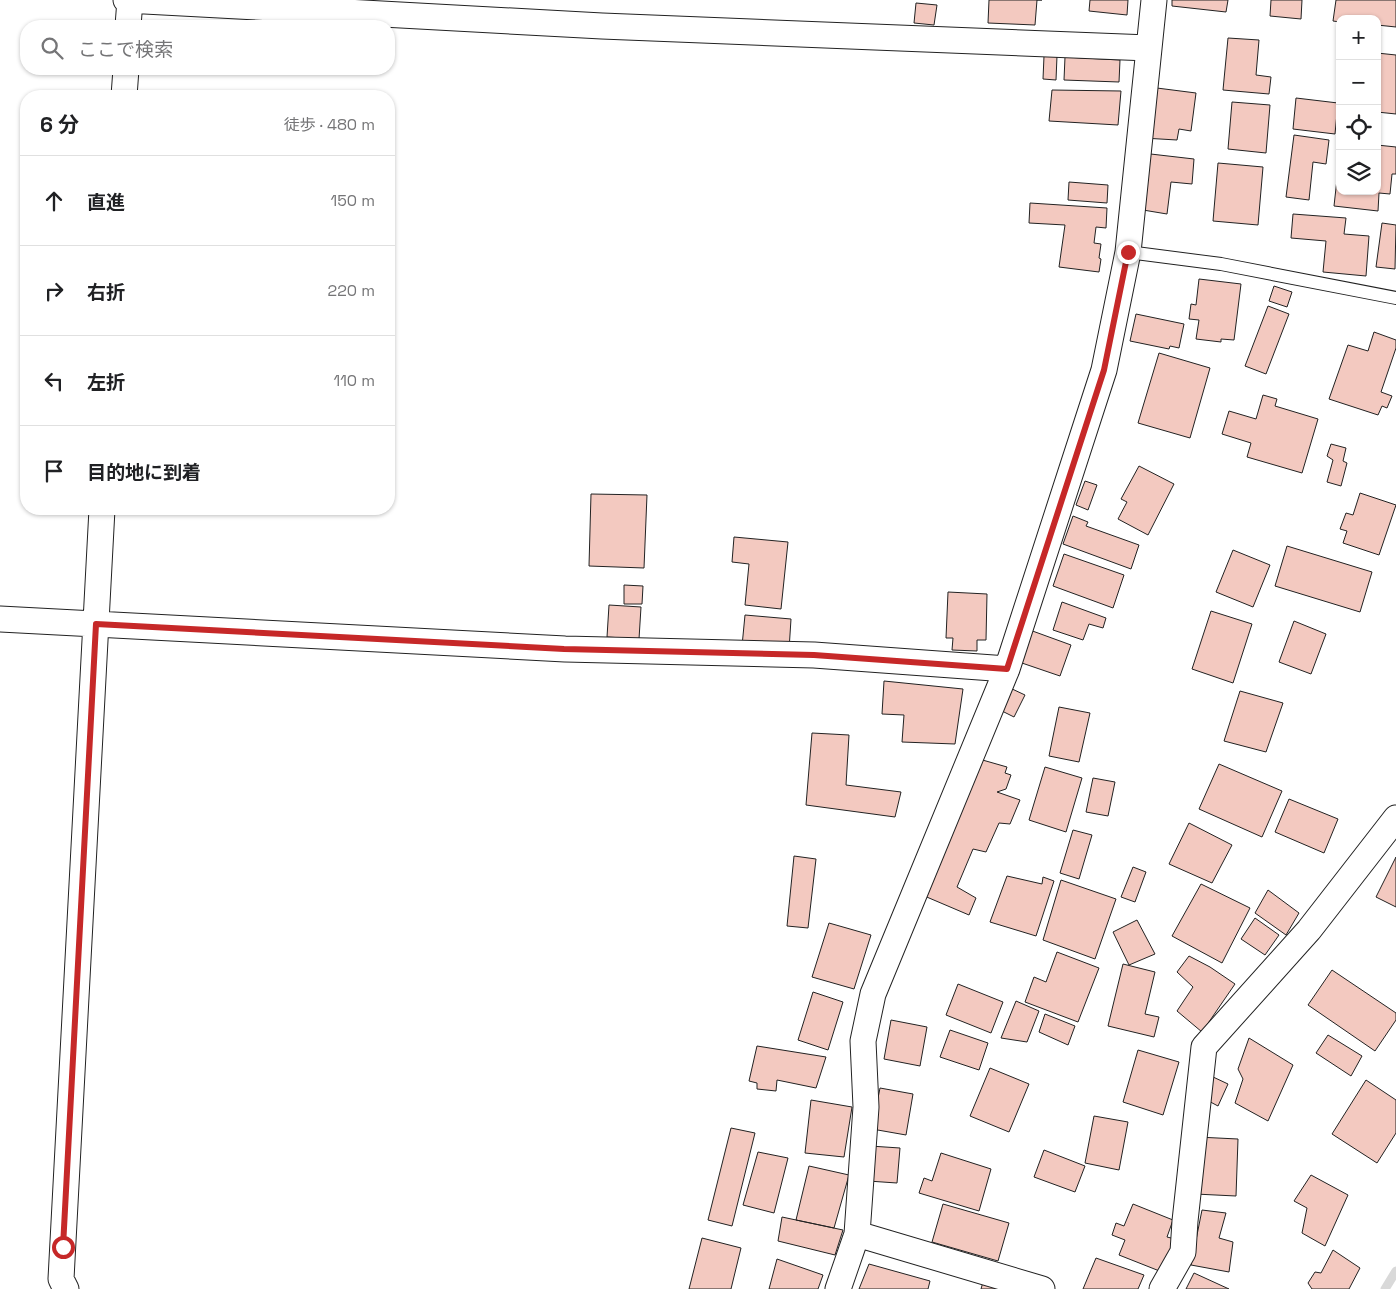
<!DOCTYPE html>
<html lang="ja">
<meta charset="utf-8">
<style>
body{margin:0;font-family:"Space Grotesk","Noto Sans JP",sans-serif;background:#f2f2f2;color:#202124}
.controls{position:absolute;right:15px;top:15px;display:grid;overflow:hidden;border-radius:10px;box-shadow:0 1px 4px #0004}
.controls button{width:45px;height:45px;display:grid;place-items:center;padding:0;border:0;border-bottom:1px solid #e0e0e0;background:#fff;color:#202124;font:25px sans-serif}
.stop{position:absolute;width:15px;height:15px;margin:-11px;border:4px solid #c62828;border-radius:50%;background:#fff}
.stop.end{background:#c62828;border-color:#fff;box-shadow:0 1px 5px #0008}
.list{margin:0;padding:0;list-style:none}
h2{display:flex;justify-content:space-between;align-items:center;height:65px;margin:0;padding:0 20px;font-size:21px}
h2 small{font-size:16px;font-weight:400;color:#757577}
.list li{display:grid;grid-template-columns:32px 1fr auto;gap:15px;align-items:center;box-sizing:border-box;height:90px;padding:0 20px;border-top:1px solid #e0e0e0}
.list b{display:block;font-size:19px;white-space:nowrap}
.list em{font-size:16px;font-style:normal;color:#757577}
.icon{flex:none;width:28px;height:28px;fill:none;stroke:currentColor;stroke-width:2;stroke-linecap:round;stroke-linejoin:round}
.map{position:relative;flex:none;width:1396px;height:1289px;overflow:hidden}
.search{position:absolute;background:#fff;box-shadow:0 1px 4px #0004;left:20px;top:20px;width:375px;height:55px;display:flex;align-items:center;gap:12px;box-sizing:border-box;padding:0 18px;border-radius:20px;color:#757577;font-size:19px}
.panel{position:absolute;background:#fff;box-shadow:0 1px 4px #0004;left:20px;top:90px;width:375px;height:425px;border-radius:20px}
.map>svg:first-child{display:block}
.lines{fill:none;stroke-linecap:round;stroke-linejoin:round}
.stream{stroke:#d9d9d9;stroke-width:9}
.building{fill:#f3c9c0;stroke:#222}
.lane-casing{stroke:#222;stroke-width:14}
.street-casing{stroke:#222;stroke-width:27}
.lane{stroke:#fff;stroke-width:12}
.street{stroke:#fff;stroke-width:25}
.route{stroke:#c62828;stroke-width:6}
</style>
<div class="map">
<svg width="1396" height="1289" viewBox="0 0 1396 1289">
<rect width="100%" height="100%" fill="#fff"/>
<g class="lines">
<path class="stream" d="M1385,1289L1396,1271"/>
</g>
<path class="building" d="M989,0H1042H1037L1035,25L988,23Z
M1090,0H1128L1127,15L1089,11Z
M1172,0H1228L1226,12L1172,6Z
M1271,0H1302L1301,19L1270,16Z
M1336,0H1396V27L1377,25V19H1340V22L1333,21Z
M916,3L937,5L934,25L914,23Z
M1228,38L1259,40L1256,75L1271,77L1269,94L1223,90Z
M1377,53L1396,55V114L1377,112Z
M1044,56H1057L1056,80L1043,79Z
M1065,57L1120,60L1119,82L1064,80Z
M1149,87L1196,93L1191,131L1179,129L1177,140L1143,138Z
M1052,90L1121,91L1118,125L1049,121Z
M1296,98L1338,103L1335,134L1293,129Z
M1232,102L1270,105L1266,153L1228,149Z
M1294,135L1329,140L1326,164L1313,162L1309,200L1286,197Z
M1377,145L1396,147V174H1392L1390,194L1379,193L1378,211L1334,206L1340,152V191H1377Z
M1142,153L1194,159L1192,184L1171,182L1167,214L1137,209Z
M1218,163L1263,167L1258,225L1213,221Z
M1069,182L1108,185L1107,203L1068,200Z
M1030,203L1107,208L1106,228L1096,227L1094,243L1101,244L1099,258L1101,259L1099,272L1059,267L1065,225L1029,223Z
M1293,214L1346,218L1344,234L1369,236L1366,276L1323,272L1326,241L1291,238Z
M1382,223L1396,225L1395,269L1376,267Z
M1199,279L1241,284L1234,340L1221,339V342L1196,339L1199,320L1189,319L1191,304L1196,305Z
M1274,286L1292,292L1287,307L1269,301Z
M1268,306L1289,314L1266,374L1245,366Z
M1136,314L1184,324L1179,348L1170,346L1169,349L1130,341Z
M1374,332L1396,340V348L1381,392L1392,396L1387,408L1382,406L1378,415L1329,399L1348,345L1368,351Z
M1159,353L1210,368L1190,438L1138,423Z
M1263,395L1277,399L1275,406L1318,419L1302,473L1247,457L1251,443L1222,434L1229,411L1256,419Z
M1331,444L1346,448L1343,461L1347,463L1341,486L1327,482L1333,460L1327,456Z
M1139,466L1174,484L1148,535L1118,519L1127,502L1121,499Z
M1085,481L1097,485L1088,510L1076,505Z
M1360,493L1396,505L1379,555L1343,543L1347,531L1340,529L1346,513L1353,515Z
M591,494L647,495L644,568L589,566Z
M1073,516L1088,522L1086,526L1139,545L1131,569L1063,544Z
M734,537L788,542L781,609L745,605L749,564L732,562Z
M1287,546L1372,572L1360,612L1275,586Z
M1233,550L1270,565L1253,607L1216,592Z
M1064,554L1124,575L1113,608L1053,586Z
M624,585L643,586L642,604H624Z
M948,592L987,594L986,640H977V651L952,650L953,638H946Z
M1062,602L1106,618L1103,628L1089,624L1083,640L1053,630Z
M609,605L641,607L639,639L607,637Z
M1211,611L1252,624L1233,683L1192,669Z
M745,615L791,619L789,650L742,646Z
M1294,621L1326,634L1311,674L1279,662Z
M1027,629L1071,645L1060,676L1016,661Z
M884,681L963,689L955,744L902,742L904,715L882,714Z
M1010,688L1025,695L1014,717L1000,710Z
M1240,691L1283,703L1266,752L1224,741Z
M1059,707L1090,713L1079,762L1049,756Z
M812,733L849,735L846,785L901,792L895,817L806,805Z
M979,759L1007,767L1005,773L1011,775L1006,789L997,792L1020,800L1010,824L999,823L986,852L973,849L957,887L976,898L969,915L922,895Z
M1219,764L1282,791L1262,837L1199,809Z
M1045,767L1082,778L1066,832L1029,820Z
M1093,778L1115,782L1108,816L1086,812Z
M1289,799L1338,819L1324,853L1275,832Z
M1189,823L1232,845L1212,883L1169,864Z
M1073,830L1092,835L1079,879L1060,873Z
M794,856L816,859L808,928L787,926Z
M1396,857V907L1376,897Z
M1133,867L1146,872L1135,902L1121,897Z
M1007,876L1042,884L1043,877L1054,881L1036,936L990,922Z
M1061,880L1116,899L1095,959L1043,940Z
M1201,884L1250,908L1222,963L1172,936Z
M1268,890L1299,913L1286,935L1255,913Z
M1255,918L1279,935L1265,955L1241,939Z
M1137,920L1155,954L1129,965L1113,932Z
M829,923L871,935L854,989L812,977Z
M1057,952L1099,968L1078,1022L1025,1002L1034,977L1046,982Z
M1189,956L1210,967L1235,984L1202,1032L1177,1011L1193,987L1177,972Z
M1123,964L1155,972L1145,1014L1159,1017L1154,1037L1108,1026Z
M1332,970L1396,1013V1020L1375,1051L1308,1005Z
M958,984L1003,1002L991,1033L946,1015Z
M813,992L843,1002L828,1050L798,1040Z
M1016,1001L1039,1011L1027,1042L1001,1038Z
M1045,1014L1075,1026L1068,1045L1039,1032Z
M891,1020L927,1027L920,1066L884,1059Z
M950,1030L988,1043L979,1070L940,1057Z
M1328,1035L1362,1056L1351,1076L1316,1053Z
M1249,1038L1293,1065L1268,1121L1235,1103L1243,1079L1238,1069Z
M757,1046L826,1057L816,1088L777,1080L776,1091L757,1089V1083L749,1081Z
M1138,1050L1179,1062L1163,1115L1123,1102Z
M990,1068L1029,1084L1009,1132L970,1116Z
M1211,1076L1228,1084L1218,1106L1201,1097Z
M1366,1080L1396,1100V1133L1377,1163L1332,1134Z
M880,1088L913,1094L906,1135L872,1129Z
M811,1100L852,1107L844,1157L805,1153Z
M1094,1116L1128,1122L1119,1170L1085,1163Z
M731,1128L755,1133L732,1226L708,1220Z
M1197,1137L1238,1139L1236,1196L1195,1194Z
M870,1146L900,1148L897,1183L868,1181Z
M1044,1150L1085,1166L1075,1192L1034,1177Z
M758,1152L788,1158L774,1213L743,1205Z
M941,1153L991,1169L979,1211L919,1193L924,1178L932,1181Z
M809,1166L849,1175L834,1228L796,1220Z
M1311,1175L1348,1195L1325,1246L1302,1233L1307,1208L1294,1201Z
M943,1204L1009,1223L998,1261L932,1242Z
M1133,1204L1173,1220L1167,1237L1175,1239L1162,1272L1119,1255L1125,1240L1112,1235L1116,1223L1124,1226Z
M1202,1210L1226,1213L1219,1238L1233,1242L1229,1272L1191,1265Z
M782,1217L843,1230L835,1255L778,1241Z
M702,1238L741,1248L731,1289H689Z
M1333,1250L1360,1268L1349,1289H1312L1308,1283L1315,1272L1321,1273Z
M1096,1258L1144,1275L1138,1289H1083Z
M777,1259L823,1275L818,1289H769Z
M869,1264L930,1281L928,1289H859Z
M1194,1273L1229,1289H1186Z
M983,1282L1009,1289H981Z"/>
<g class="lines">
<defs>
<path id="lane" d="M1128,252L1221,264L1396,298"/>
<path id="street" d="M126,0L602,26L1149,48
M128,26L130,0
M124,96L126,69
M0,619L565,649L814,655L1007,669
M857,1234L1042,1289
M66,1289L61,1279L102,509
M838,1289L857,1234L866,1107L863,1041L873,994L1007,669L1104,370L1128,252L1154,0
M1162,1289L1183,1252L1185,1221L1204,1047L1309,930L1396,818"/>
</defs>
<use href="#lane" class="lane-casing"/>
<use href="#street" class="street-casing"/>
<use href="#lane" class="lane"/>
<use href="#street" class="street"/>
</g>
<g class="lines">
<path class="route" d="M63,1247L96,624L564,649L814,655L1007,669L1104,370L1128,252"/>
</g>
</svg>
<div class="controls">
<button>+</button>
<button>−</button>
<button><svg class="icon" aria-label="locate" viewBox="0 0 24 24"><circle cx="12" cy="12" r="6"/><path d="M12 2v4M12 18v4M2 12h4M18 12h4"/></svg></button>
<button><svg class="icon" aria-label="layers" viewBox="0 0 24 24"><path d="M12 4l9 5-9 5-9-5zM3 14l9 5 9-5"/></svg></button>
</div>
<div class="stop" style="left:63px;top:1247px"></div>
<div class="stop end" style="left:1128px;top:252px"></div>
<div class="search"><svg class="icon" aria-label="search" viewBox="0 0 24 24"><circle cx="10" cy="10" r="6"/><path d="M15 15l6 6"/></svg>ここで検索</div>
<section class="panel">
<h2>6 分<small>徒歩 · 480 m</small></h2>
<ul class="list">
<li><svg class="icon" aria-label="ahead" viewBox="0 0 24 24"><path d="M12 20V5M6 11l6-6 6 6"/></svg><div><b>直進</b></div><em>150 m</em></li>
<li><svg class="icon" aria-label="right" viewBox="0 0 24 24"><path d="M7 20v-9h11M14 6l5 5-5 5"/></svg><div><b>右折</b></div><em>220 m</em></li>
<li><svg class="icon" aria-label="left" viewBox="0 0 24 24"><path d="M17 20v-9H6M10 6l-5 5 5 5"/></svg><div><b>左折</b></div><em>110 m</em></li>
<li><svg class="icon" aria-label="arrive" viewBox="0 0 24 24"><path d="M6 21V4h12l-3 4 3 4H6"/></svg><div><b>目的地に到着</b></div></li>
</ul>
</section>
</div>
